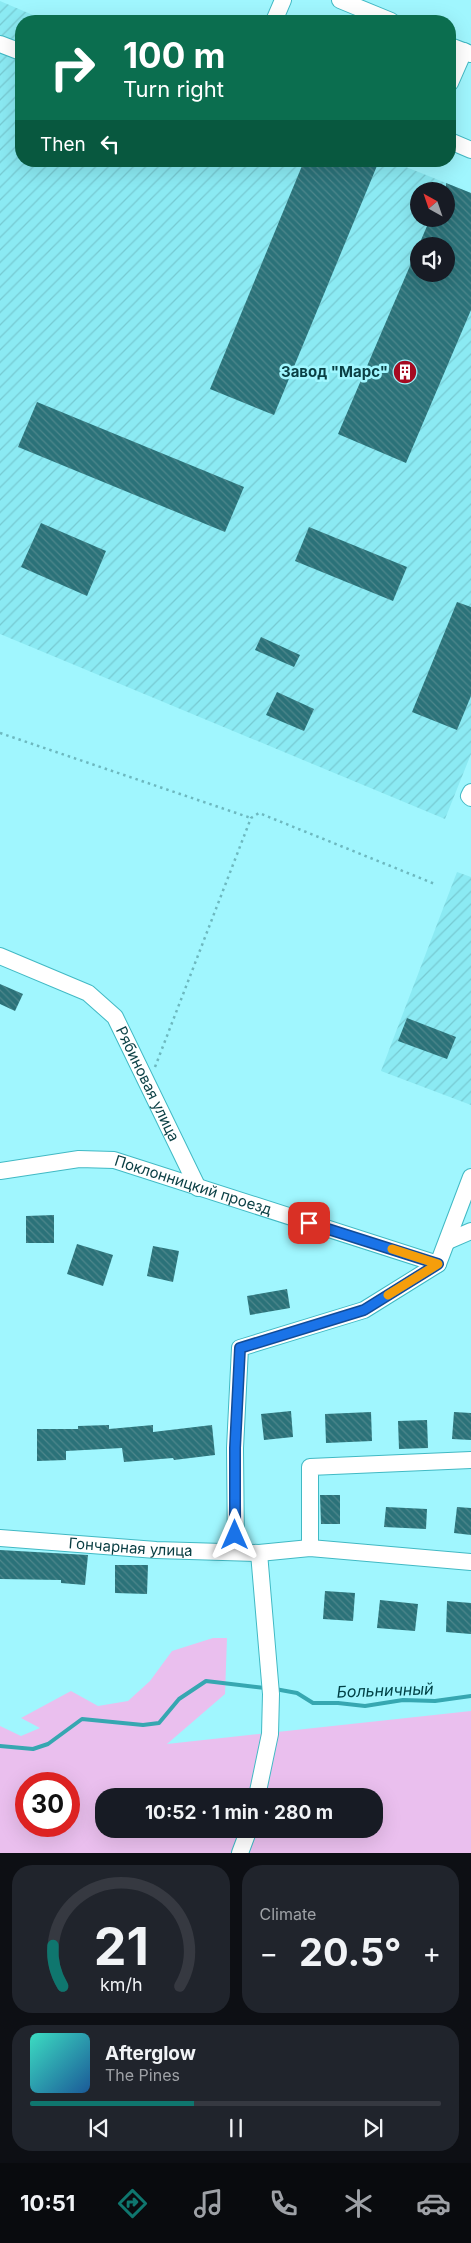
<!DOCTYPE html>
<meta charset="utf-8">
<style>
body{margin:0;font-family:Inter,sans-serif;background:#20242c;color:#f1f3f6;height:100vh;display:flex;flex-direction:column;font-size:19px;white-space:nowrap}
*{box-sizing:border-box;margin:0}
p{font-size:16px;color:#9ea1a6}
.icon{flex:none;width:28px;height:28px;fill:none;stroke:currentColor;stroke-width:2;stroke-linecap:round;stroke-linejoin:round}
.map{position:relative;height:1853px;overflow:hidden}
.sheet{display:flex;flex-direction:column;gap:12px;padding:12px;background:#0d0f14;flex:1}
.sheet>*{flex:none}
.hud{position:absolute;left:15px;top:15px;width:441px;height:152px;border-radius:20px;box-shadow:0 5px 20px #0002;background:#0b6e4f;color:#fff;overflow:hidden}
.needle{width:32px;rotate:320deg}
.fabs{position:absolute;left:410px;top:182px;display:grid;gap:10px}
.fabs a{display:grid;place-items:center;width:45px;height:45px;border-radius:50%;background:#171b24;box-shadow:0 5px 20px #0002;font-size:25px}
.speed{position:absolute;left:15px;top:1772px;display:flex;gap:10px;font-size:25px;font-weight:700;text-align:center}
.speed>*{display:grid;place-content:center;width:65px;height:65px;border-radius:50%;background:#171b24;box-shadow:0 5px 20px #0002;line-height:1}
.speed .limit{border:8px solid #d22;background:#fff;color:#111}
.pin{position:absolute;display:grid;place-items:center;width:42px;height:42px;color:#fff;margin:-21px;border-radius:10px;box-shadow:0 2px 8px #0006}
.me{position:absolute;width:55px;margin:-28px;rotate:0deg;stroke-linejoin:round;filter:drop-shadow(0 0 4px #0008)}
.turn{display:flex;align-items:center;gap:18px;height:105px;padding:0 25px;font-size:22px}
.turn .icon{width:65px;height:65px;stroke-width:2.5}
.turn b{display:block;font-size:35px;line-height:42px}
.then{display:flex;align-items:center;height:48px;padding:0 25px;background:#0003;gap:10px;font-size:19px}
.big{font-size:38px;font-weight:700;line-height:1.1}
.sheet .tile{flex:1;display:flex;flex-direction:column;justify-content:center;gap:8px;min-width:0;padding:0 18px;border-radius:20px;background:#20242c}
.sheet .dial{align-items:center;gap:0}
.dial svg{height:130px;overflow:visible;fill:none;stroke:#363941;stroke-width:7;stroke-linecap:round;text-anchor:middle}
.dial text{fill:#f1f3f6;stroke:none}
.song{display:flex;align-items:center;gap:15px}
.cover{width:60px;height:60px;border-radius:8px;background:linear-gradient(135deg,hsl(170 70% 55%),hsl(210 70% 35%))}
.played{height:5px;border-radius:2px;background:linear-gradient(90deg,#0f766e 40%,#363941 40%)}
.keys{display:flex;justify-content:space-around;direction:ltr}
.heat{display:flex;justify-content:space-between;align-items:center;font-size:28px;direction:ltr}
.sheet .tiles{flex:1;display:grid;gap:12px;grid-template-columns:1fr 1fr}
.tile:last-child{grid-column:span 2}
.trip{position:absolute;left:95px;top:1788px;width:288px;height:50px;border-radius:20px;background:#171b24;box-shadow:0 5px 20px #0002;font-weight:700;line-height:50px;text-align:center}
.tabs{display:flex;height:80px;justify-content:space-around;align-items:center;background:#090b0e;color:#9ea1a6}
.tabs .icon{width:35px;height:35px}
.tabs .selected{color:#0f766e}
.tabs b{font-size:22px;color:#f1f3f6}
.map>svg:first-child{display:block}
</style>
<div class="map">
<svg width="471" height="1853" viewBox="0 0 471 1853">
<defs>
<pattern id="industrial-furrows" width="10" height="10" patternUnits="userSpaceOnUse" patternTransform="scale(1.25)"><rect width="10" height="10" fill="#8beaf3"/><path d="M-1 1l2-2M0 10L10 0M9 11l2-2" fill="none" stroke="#77cad2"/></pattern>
<pattern id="building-back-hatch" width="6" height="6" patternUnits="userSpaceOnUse" patternTransform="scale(1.25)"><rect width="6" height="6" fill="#2b7279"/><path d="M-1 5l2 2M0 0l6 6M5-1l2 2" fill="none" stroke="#4e878c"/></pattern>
</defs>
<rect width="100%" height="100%" fill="#a0f6fe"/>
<!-- industrial -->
<g fill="url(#industrial-furrows)" fill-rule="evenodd">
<path d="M 0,1 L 47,21 L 21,21 L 21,161 L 391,161 L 471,193 L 471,754 L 445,819 L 0,634 ZM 419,191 L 446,191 L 446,219 L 419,219 ZM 419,246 L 446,246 L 446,274 L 419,274 Z"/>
<polygon points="457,872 471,877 471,1105 381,1071"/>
</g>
<!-- grass -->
<path fill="#eabfee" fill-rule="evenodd" d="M 213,1638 L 227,1638 L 225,1694 L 167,1744 L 471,1711 L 471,1853 L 0,1853 L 0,1726 L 21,1736 L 40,1728 L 21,1718 L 71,1691 L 98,1706 L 128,1701 L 150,1681 L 172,1651 ZM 26,1784 L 69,1784 L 69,1826 L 26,1826 ZM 104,1796 L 374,1796 L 374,1829 L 104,1829 Z"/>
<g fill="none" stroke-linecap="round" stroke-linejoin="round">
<!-- stream -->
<g stroke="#36a7b1" stroke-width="4">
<polyline points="275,1689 297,1693 313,1703 338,1703 365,1706 403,1700 435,1701 471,1696"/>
<polyline points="0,1746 33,1749 48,1744 82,1719 143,1725 159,1723 179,1699 206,1681 265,1688"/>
</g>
</g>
<!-- building -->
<g fill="url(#building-back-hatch)" fill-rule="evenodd">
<polygon points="304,161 379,161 274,415 210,389"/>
<path d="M 446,183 L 471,193 L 471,310 L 406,463 L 338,434 L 430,219 L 446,219 ZM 419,246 L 446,246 L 446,274 L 419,274 Z"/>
<polygon points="37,402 244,487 225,532 18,447"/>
<polygon points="41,523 106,551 87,596 21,567"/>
<polygon points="309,527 407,567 393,601 295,561"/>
<polygon points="457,602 471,607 471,696 457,730 412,712"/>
<polygon points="261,637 300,655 294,667 255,650"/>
<polygon points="277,692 314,709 304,731 266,715"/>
<polygon points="0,984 23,994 15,1011 0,1004"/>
<polygon points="407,1018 456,1037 447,1059 398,1041"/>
<polygon points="54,1215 54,1243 26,1243 26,1216"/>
<polygon points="77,1244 113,1255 103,1286 67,1274"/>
<polygon points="153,1246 179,1251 173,1282 147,1276"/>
<polygon points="287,1289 290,1308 250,1315 247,1296"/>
<polygon points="291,1411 293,1437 264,1440 261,1414"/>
<polygon points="371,1412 372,1441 326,1443 325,1414"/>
<polygon points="454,1412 471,1413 471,1440 452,1439"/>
<polygon points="427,1420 428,1448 399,1449 398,1421"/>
<polygon points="109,1425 109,1429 153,1425 153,1432 212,1425 215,1455 174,1460 173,1458 124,1462 122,1448 66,1451 66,1460 37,1461 37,1429 78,1429 78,1426"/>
<polygon points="320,1495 340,1495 340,1524 321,1524"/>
<polygon points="386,1507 427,1509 426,1529 384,1527"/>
<polygon points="457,1507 471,1508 471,1535 454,1533"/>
<polygon points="0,1550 88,1555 85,1585 61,1583 61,1580 0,1579"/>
<polygon points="115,1565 148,1565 147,1594 115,1593"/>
<polygon points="325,1591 355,1593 353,1621 323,1619"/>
<polygon points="380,1600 418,1604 415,1631 377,1628"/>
<polygon points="447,1601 471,1603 471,1634 446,1632"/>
</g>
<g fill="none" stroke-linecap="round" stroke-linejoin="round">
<!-- minor casing -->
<g stroke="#41b9c4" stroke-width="18">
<g id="minor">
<polyline points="340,0 391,21"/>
<polyline points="274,21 283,0"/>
<polyline points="0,44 21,52"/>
<polyline points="450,46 471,54"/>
<polyline points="450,83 464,51"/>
<polyline points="450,141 471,150"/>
<polyline points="471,792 469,796 471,798"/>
<path id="s1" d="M 0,956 L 88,993 L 115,1017 L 198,1188"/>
<path id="s2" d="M 0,1171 L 79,1159 L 114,1160 L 438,1264"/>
<polyline points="448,1241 471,1231"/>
<path id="s3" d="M 0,1538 L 156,1550 L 259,1553 L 310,1548 L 471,1562"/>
<polyline points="310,1548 310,1467 471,1460"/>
<polyline points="236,1552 235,1448 240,1348 364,1310 438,1264 471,1177"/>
<polyline points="257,1796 270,1734 271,1694 259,1553"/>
<polyline points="240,1853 249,1829"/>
</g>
</g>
<!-- path -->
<g stroke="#6db8bf" stroke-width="2.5" stroke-dasharray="2.5 4" stroke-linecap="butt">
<polyline points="0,733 251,818"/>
<polyline points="155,1067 251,818 259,813 435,884"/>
</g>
<!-- minor -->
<use href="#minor" stroke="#fff" stroke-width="16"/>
</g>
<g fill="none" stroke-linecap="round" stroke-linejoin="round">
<!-- route casing -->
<g stroke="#114b97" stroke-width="12">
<polyline id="route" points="235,1535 235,1448 240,1348 364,1310 438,1264 309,1223"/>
</g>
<!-- route -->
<use href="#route" stroke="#1a73e8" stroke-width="9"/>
<!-- slow -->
<polyline stroke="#f59e0b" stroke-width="9" points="388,1295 438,1264 392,1249"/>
</g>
<!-- icons -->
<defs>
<g id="building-disc" transform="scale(1.25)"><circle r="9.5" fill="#a50b21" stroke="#a0f6fe"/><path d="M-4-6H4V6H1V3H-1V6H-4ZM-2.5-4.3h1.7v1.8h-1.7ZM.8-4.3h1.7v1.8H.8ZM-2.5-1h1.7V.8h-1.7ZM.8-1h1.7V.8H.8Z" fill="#fff"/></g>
</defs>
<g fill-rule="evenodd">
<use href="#building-disc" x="405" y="372"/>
</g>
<g text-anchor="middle" stroke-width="5" stroke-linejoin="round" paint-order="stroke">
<!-- poi labels -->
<g font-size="15" font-weight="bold" fill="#093e43" stroke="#a0f6fe" text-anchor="end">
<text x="388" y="377">Завод "Марс"</text>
</g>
<!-- street labels -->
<g font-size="15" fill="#093e43" stroke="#a0f6fe">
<text dy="5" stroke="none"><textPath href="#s1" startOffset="206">Рябиновая улица</textPath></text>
<text dy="5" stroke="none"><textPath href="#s2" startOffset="198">Поклонницкий проезд</textPath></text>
<text dy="5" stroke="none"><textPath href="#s3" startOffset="131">Гончарная улица</textPath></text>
</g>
<!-- water labels -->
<g font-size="16" font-style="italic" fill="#004146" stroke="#a0f6fe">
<text transform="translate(385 1690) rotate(-2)" y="6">Больничный</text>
</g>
</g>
</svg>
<div class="fabs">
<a><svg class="needle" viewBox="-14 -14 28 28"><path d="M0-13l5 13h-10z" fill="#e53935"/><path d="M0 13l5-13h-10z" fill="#9ea1a6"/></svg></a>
<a><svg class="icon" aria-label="sound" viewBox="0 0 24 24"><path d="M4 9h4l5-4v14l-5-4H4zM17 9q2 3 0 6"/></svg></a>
</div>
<div class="speed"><div class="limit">30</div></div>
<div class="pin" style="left:309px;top:1223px;background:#d93025"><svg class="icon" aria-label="arrive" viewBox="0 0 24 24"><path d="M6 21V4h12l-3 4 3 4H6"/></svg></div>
<svg class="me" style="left:235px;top:1535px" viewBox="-20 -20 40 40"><path d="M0-17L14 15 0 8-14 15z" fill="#1a73e8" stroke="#fff" stroke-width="4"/></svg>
<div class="trip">10:52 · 1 min · 280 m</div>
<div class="hud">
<div class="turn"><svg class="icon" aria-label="right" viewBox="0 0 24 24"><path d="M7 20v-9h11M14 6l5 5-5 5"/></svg><div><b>100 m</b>Turn right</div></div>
<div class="then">Then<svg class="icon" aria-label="left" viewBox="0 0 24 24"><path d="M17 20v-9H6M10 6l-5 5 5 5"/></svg></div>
</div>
</div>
<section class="sheet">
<div class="tiles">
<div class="tile dial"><svg viewBox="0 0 100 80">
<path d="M14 69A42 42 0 1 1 86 69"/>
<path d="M14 69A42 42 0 0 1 8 44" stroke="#0f766e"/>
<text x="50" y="56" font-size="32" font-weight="700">21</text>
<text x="50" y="72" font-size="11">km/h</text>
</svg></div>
<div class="tile"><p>Climate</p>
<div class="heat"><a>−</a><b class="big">20.5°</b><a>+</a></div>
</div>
<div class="tile">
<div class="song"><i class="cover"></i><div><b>Afterglow</b><p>The Pines</p></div></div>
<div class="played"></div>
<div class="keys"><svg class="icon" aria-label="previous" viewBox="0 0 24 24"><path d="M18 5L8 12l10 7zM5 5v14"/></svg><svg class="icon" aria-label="pause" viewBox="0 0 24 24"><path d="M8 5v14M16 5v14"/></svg><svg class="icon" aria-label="next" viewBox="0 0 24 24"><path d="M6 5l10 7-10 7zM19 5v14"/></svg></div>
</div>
</div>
</section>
<nav class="tabs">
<b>10:51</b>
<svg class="icon selected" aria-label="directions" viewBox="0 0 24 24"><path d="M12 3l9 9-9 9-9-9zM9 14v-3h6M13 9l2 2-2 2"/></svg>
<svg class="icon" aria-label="music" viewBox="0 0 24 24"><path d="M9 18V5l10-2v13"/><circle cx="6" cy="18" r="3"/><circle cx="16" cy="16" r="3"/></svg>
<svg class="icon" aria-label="phone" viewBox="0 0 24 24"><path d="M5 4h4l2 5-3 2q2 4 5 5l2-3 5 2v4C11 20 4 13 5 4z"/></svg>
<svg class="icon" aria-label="climate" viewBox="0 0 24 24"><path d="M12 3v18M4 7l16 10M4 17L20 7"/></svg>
<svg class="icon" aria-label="car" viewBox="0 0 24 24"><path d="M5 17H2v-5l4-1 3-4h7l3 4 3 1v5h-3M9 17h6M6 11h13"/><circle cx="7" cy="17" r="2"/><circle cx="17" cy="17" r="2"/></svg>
</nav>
